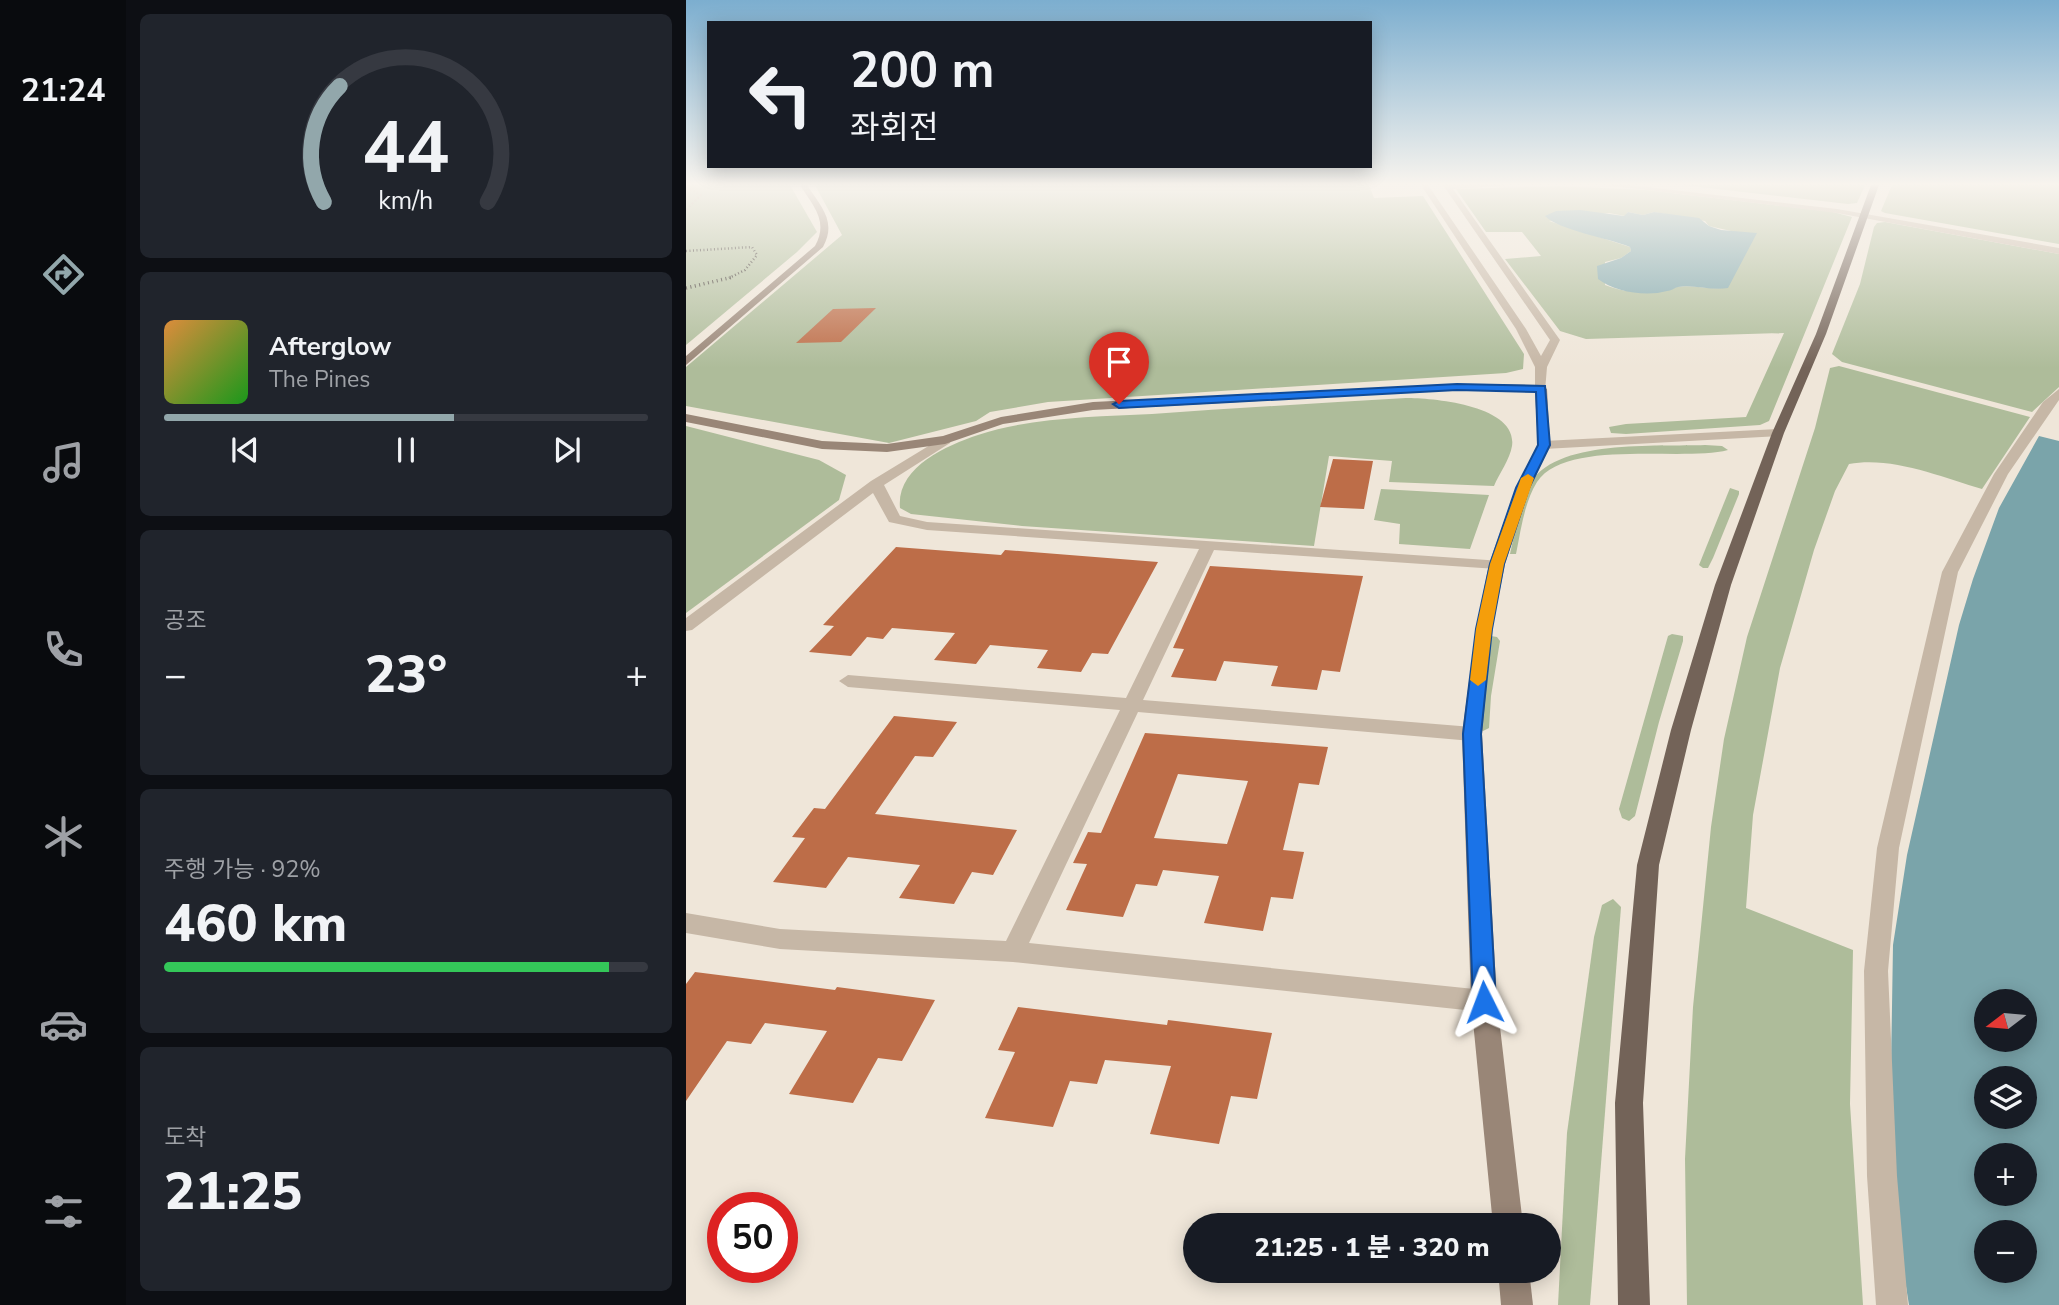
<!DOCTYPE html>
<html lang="ko">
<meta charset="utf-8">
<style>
body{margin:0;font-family:"Nunito Sans","Noto Sans KR",sans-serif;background:#20242c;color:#f1f3f6;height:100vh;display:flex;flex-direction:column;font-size:26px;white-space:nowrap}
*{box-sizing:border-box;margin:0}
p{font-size:23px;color:#9ea1a6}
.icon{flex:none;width:38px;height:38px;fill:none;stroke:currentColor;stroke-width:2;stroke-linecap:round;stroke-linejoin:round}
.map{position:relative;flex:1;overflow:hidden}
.drawer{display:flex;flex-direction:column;gap:14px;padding:14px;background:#0d0f14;width:560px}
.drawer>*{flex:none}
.guide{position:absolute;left:21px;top:21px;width:665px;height:147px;border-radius:0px;box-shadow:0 4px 18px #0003;background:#171b24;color:#f1f3f6;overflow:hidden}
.needle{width:46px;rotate:254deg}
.fabs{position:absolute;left:1288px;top:989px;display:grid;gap:14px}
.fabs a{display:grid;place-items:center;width:63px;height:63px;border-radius:50%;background:#171b24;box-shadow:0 4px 18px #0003;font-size:35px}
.speed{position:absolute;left:21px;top:1192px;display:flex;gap:14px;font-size:35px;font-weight:700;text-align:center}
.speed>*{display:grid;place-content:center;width:91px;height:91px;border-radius:50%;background:#171b24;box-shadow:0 4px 18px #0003;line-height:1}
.speed .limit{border:10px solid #d22;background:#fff;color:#111}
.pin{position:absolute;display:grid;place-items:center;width:60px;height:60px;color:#fff;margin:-72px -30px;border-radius:50% 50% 50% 0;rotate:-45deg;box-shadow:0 0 7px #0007}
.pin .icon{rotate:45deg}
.me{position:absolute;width:77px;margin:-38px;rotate:357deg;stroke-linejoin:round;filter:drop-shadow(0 0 5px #0008)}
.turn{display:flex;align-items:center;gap:24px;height:147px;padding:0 28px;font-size:32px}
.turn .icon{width:91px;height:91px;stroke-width:2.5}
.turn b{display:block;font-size:49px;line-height:60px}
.big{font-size:52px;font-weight:800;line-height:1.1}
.drawer .tile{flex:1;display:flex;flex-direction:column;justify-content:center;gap:10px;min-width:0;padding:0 24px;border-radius:10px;background:#20242c}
.drawer .dial{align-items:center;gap:0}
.dial svg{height:182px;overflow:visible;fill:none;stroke:#363941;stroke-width:7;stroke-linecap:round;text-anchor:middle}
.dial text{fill:#f1f3f6;stroke:none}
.song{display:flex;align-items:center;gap:21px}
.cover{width:84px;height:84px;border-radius:10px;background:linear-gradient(135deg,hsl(30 70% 55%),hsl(120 70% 35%))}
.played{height:7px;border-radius:4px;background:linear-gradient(90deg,#92a7ab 60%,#363941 60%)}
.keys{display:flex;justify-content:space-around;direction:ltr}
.heat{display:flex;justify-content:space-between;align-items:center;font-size:38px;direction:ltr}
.charge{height:10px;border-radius:5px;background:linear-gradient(90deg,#34c759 92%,#363941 0)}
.trip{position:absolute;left:497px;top:1213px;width:378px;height:70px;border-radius:35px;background:#171b24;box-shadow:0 4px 18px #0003;font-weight:800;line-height:70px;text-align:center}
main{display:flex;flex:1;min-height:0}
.menu{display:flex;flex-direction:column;width:126px;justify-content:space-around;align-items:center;background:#090b0e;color:#9ea1a6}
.menu .icon{width:49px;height:49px}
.menu .active{color:#92a7ab}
.menu b{font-size:32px;color:#f1f3f6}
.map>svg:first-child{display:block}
</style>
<main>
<nav class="menu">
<b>21:24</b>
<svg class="icon active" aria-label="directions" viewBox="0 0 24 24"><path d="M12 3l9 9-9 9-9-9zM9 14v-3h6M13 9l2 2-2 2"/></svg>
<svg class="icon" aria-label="music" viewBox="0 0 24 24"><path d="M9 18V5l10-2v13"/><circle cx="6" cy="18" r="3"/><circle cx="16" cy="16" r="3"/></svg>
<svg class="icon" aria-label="phone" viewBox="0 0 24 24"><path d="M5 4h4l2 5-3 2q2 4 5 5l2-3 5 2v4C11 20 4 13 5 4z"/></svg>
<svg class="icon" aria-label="climate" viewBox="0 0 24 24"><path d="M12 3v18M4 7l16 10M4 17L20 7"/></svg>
<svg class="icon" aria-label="car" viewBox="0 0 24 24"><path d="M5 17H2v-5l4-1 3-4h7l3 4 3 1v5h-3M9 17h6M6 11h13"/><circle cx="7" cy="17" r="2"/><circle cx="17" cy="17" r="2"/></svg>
<svg class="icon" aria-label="filters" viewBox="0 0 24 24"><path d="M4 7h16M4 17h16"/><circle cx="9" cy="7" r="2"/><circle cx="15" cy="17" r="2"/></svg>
</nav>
<section class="drawer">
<div class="tile dial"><svg viewBox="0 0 100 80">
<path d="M14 69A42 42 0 1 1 86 69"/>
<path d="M14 69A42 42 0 0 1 21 18" stroke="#92a7ab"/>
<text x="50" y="56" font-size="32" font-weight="700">44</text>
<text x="50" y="72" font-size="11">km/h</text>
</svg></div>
<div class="tile">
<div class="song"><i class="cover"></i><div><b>Afterglow</b><p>The Pines</p></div></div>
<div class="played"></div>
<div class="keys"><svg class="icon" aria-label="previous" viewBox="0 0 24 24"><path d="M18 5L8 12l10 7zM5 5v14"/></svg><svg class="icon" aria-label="pause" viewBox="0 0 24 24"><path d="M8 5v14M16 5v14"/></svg><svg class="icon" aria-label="next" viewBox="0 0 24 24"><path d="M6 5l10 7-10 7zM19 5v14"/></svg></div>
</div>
<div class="tile"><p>공조</p>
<div class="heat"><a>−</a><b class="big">23°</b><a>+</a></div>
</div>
<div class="tile"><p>주행 가능 · 92%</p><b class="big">460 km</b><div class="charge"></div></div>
<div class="tile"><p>도착</p><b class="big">21:25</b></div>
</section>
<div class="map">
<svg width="1373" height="1305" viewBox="0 0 1373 1305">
<rect width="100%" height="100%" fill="#efe6d9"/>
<!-- green -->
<g fill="#aebc9a" fill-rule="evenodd">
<polygon points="0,185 104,185 131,232 111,252 0,345"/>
<polygon points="129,185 683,185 688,198 737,196 838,354 837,369 820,373 362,402 304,412 290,421 203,443 0,406 0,367 156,235"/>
<polygon points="996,185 1179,185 1171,203 1162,204"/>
<polygon points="1206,185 1373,185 1373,244 1199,213 1195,211"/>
<path d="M 872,186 L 960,190 L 1147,212 L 1166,217 L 1083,421 L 1074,425 L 940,434 L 925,433 L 923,427 L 940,424 L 1060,417 L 1098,333 L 900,339 L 874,331 L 819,259 L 855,256 L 836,232 L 800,232 L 770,189 ZM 942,212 L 957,215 L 968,212 L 1019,221 L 1023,226 L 1045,231 L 1042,287 C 1025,291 1007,284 991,287 C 964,293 946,295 919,285 L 919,262 L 935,258 L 945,251 L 944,247 L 863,221 L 923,213 L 939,216 Z"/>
<polygon points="1199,222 1373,254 1373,387 1346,412 1156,362 1146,354 1174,284 1188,227 1191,223"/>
<path d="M 1153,366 L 1344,417 L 1296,489 C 1255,477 1206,456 1163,464 L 1149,491 L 1128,550 L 1094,668 L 1067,815 L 1060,908 L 1167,950 L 1164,1104 L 1177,1305 L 1001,1305 L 999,1159 L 1007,1007 L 1025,827 L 1038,739 L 1061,637 L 1129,428 L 1144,368 Z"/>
<path d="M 720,398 C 746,398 832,405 826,446 C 824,459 813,474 808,486 L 703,482 L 706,461 L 643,456 L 628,546 L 336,526 L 225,514 L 214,508 C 210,468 259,446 292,435 C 347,417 409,417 466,414 C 550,408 635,403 720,398 Z"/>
<polygon points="0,426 133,460 160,475 153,500 0,613"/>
<path d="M 1019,445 L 1036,446 L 1042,450 C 997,462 880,438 851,482 C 838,503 835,530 830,554 L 824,554 C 829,532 833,507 843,486 C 866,438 973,447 1019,445 Z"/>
<polygon points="1044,488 1053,491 1053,494 1027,558 1022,568 1017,568 1013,565"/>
<polygon points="695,489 803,495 784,549 713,544 714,524 688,520"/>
<polygon points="986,634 997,636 997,641 973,722 949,816 943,821 936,818 933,809 982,636"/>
<polygon points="805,636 811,637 814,641 805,696 803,728 797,731 793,729"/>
<polygon points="927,899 935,907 904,1305 872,1305 881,1133 908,937 916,905"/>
</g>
<!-- water -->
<g fill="#7aa4aa" fill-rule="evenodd">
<path d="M 894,210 L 938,216 L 942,212 L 957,215 L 968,212 L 1013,218 L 1023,226 L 1035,230 L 1071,233 L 1042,288 C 1025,291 1007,284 992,287 C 988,288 985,291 981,291 C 960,297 929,292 912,279 L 911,266 L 935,258 L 945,251 L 944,247 C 923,238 872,230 859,216 L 870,211 Z"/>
<path d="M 1353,436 L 1373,441 L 1373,1305 L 1223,1305 L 1210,1224 L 1205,1068 L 1207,945 L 1221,855 L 1273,625 L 1287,579 L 1313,508 ZM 1300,1001 L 1339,1001 L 1339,1040 L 1300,1040 ZM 1300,1078 L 1339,1078 L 1339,1116 L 1300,1116 ZM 1300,1155 L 1339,1155 L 1339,1194 L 1300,1194 ZM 1300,1232 L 1339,1232 L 1339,1270 L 1300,1270 Z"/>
</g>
<!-- building -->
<g fill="#bd6d48" fill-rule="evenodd">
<polygon points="190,308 155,342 110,343 147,309"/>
<polygon points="647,459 687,461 678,509 634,507"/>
<polygon points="210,547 315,555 319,550 472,562 422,654 406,653 395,672 351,668 362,650 304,645 290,664 248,660 269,633 206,628 197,639 181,637 165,656 123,652 148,626 137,625"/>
<polygon points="524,566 677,576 654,672 636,670 631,690 585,686 592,666 538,661 530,681 485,677 498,649 487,648"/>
<polygon points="208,716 271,722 247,757 229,756 189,814 331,830 307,875 286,872 268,904 213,898 234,865 162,857 140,888 87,882 119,838 106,837 128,808 139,809"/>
<path d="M 459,733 L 642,747 L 633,785 L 613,783 L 597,850 L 618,852 L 607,899 L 585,897 L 577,931 L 518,923 L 533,876 L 477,870 L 471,886 L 450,884 L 437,917 L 380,910 L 401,864 L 387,863 L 402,832 L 415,833 ZM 492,774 L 562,781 L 541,844 L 468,838 Z"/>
<polygon points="9,972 149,990 151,987 249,1000 216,1061 192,1058 167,1103 103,1094 141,1031 79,1023 65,1044 41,1041 0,1101 0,984"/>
<polygon points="332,1007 481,1025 482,1020 586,1033 571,1099 545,1096 533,1144 464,1134 485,1066 419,1060 411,1084 384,1081 367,1127 299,1118 329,1052 312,1050"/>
</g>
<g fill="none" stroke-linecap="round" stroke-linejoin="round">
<!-- path -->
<polyline stroke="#b1a190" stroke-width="2" stroke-dasharray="2 2" stroke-linecap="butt" points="0,187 15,195 0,210"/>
<!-- service -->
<g fill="#c6b7a6" fill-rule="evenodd">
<polygon points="735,185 742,185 840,329 855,356 864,340 757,185 827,185 767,189 874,340 861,367 859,391 849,389 849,367 830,329"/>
<polygon points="919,185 944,185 1151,209 1373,248 1373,254 1151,213"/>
<polygon points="1373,389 1373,400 1322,474 1272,572 1213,848 1202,971 1211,1176 1222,1305 1190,1305 1181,1176 1178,971 1191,848 1256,572 1308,474 1357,402"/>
</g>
<!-- minor -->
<polygon fill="#c6b7a6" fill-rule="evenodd" points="259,436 265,440 264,443 198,485 214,516 241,522 816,561 819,564 816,567 811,569 528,550 457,700 786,727 793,729 796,734 793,739 786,741 452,712 343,943 798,990 807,993 811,1001 807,1009 798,1012 327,962 94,949 0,933 0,913 94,929 320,941 434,710 162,687 153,681 162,675 440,698 513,549 241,530 203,522 187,493 6,630 0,631 0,618 185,481"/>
<!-- tertiary -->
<polygon fill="#c6b7a6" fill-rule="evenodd" points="1092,429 1096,430 1096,436 858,449 852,445 858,441"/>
<!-- secondary -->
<g fill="#998677" fill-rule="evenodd">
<path d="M 114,185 L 121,185 C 135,207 151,221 137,247 L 0,365 L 0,356 L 129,246 C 143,221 127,206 114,185 Z"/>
<polygon points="771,384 855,385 861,389 864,445 844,488 819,564 806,629 796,734 811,1001 837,1225 807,1225 785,1001 776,734 790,629 803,564 830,488 852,445 849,392 771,390 407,410 317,424 259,444 201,452 136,449 0,422 0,414 136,441 201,444 257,436 315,417 407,402"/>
<polygon points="812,1270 843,1270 847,1305 815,1305"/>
</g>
<!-- primary -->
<polygon fill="#736358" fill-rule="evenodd" points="1185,185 1193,185 1140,334 1098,433 1045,585 1005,730 973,865 957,1103 964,1305 932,1305 929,1103 951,865 985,730 1029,585 1086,433 1130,334"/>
<!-- rail-far1 -->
<polyline stroke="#322b26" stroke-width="2.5" stroke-dasharray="1 2.5" stroke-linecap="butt" points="0,251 66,247 71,255 59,270 43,278"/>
<!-- rail -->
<polyline stroke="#322b26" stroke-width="3.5" stroke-dasharray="1 3.5" stroke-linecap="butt" points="0,288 47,277"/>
</g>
<!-- sky -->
<linearGradient id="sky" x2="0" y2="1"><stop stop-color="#7caecf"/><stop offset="0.5" stop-color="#f8f4ee"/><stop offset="1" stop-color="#f8f4ee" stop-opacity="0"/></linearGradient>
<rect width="1373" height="368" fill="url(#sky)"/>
<!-- route -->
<polygon fill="#1a73e8" stroke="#114b97" stroke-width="2" points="771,384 859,386 864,445 843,488 818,564 806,629 795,734 810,1002 806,1009 798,1012 790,1009 787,1002 777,734 790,629 804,564 830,488 852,445 850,392 771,390 433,408 427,404 433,401"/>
<!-- slow -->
<polygon fill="#f59e0b" points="842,474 848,478 818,564 806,629 800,680 792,686 784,680 790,629 804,564 835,478"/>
</svg>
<div class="fabs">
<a><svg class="needle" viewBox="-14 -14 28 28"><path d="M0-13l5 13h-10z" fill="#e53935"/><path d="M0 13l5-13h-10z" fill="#9ea1a6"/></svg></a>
<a><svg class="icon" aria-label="layers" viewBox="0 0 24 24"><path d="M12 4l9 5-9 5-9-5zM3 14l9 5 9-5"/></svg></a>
<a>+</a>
<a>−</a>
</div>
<div class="speed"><div class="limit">50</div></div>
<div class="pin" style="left:433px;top:404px;background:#d93025"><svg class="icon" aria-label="arrive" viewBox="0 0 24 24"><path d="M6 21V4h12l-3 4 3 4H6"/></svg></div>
<svg class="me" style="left:798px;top:1002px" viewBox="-20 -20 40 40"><path d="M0-17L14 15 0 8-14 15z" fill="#1a73e8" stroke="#fff" stroke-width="4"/></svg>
<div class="trip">21:25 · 1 분 · 320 m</div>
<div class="guide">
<div class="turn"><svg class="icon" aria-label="left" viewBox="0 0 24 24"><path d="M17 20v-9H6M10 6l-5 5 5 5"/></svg><div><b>200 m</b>좌회전</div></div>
</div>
</div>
</main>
